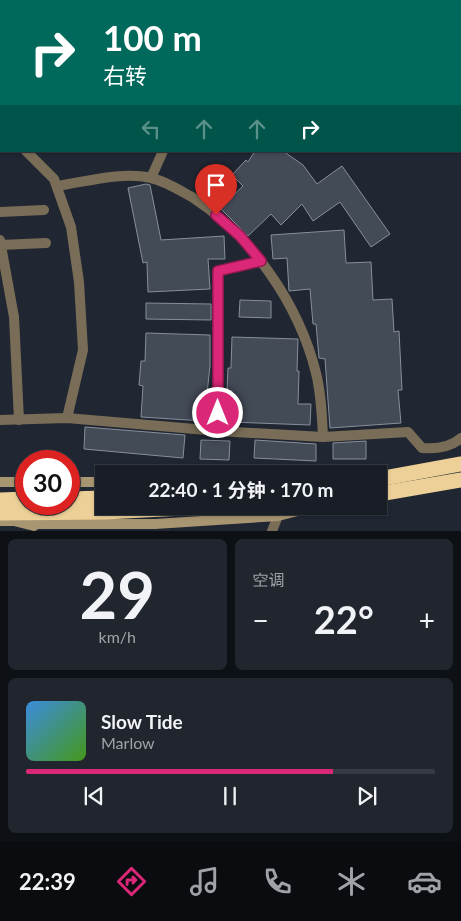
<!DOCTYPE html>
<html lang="zh">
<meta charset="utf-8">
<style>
body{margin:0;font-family:Lato,"Noto Sans SC",sans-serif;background:#21262e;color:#f1f3f6;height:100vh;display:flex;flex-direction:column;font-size:19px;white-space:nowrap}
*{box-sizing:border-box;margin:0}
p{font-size:16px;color:#9fa2a7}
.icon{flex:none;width:28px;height:28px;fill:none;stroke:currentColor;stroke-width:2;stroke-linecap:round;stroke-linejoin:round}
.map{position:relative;height:531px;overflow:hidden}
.drawer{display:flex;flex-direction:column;gap:8px;padding:8px;background:#0d1015;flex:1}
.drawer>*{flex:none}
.guide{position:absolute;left:0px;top:0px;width:461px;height:152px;box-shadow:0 1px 4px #0004,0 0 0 1px #363b43;background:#00695c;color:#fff;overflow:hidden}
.speed{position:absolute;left:15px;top:450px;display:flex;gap:10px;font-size:25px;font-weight:700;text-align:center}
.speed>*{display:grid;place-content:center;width:65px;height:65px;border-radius:50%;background:#181d26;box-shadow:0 1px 4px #0004,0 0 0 1px #363b43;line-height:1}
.speed .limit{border:8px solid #d22;background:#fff;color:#111}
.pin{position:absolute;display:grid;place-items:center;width:42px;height:42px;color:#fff;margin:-51px -21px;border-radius:50% 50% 50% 0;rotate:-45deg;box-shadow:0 0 5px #0007}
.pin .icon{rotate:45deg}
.me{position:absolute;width:55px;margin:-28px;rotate:0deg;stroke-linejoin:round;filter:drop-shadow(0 0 4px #0008)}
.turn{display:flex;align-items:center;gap:18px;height:105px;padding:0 20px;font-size:22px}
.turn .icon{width:65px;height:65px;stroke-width:2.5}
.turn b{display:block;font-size:35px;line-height:42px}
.lanes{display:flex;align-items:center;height:48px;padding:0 20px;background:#0003;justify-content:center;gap:25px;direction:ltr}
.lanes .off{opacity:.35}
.big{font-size:38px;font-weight:700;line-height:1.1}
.drawer .widget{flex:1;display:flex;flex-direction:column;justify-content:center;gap:8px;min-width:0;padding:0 18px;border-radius:8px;background:#21262e}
.drawer .dial{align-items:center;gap:0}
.dial b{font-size:65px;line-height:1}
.song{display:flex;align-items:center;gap:15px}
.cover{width:60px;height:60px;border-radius:8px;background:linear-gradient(135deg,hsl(210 70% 55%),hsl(100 70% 35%))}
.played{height:5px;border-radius:2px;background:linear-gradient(90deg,#db2777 75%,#363b43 75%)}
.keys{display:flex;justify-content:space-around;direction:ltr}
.heat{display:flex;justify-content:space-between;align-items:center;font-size:28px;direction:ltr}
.drawer .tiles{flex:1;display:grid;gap:8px;grid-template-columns:1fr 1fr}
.widget:last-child{grid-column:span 2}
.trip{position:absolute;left:95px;top:465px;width:292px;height:50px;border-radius:0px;background:#181d26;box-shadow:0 1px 4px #0004,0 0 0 1px #363b43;font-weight:700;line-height:50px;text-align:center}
.dock{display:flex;height:80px;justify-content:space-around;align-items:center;background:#0a0c0f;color:#9fa2a7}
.dock .icon{width:35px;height:35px}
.dock .selected{color:#db2777}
.dock b{font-size:22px;color:#f1f3f6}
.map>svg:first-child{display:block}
</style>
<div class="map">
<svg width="461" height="531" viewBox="0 0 461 531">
<rect width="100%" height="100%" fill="#202732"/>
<!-- building -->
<g fill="#434b57" stroke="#878f9d">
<polygon points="255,151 283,151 303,165 317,184 342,166 390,234 371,247 340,202 313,221 302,204 281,225 271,214 248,236 220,208 243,186 232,175 246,160 248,162"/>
<polygon points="146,184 150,185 161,240 224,236 225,259 208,259 210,289 148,292 147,262 143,263 128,188"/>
<polygon points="344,230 346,263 371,262 373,300 392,299 394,332 399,331 402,390 398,390 401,423 330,428 325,359 319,358 316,324 313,324 310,289 289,291 287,258 273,259 271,235"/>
<polygon points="240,300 271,301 271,318 239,317"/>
<polygon points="146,303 211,304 211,320 146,319"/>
<polygon points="146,333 210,335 210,366 204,421 141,417 143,386 139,385 141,361 145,361"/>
<polygon points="232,337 298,339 297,371 299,371 298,404 311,404 310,425 230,422 232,391 227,390 228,368 231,368"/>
<polygon points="85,427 185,435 183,458 84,449"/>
<polygon points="201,440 230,441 229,460 200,459"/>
<polygon points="255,440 316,444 316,461 254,458"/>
<polygon points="366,441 366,459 333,459 333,443"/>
</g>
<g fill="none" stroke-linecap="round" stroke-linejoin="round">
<!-- street -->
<g stroke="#796d57" stroke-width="10">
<polyline points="130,1 131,0"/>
<polyline points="0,68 1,69"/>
<polyline points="0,130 1,131"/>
<polyline points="26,151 54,179 71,227 79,282 83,350 67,418"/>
<polyline points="151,178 163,151"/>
<path d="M 57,186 C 85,182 122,171 151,178 C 165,181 179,190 192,197 C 251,235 299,304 316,373 C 321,393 322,415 323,437"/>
<polyline points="0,212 44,210"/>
<polyline points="0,240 14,317 19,420"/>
<polyline points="0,245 46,243"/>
<path d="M 0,420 L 67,418 L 218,431 L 323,437 L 408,432 L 422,448 C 435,449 450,448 461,438"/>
<polyline points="218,431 218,271 261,261"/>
<polyline points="272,531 278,516"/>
</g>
<!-- secondary -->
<g stroke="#a89571" stroke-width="10">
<polyline points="386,0 387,1"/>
<polyline points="460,53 461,53"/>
<polyline points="0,482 26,482"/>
<polyline points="69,482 104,482"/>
<polyline points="0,521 14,521 34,526"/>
<polyline points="29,524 155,524 278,516 318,506"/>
</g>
<!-- highway -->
<g stroke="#edd097" stroke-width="15">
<polyline points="379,479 461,464"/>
<polyline points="379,494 461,480"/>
<polyline points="69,499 104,498"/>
<polyline points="0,500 26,499"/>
<polyline points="0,513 105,512 223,506"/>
</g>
</g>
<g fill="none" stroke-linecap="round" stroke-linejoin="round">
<!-- route casing -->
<g stroke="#8e194d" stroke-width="12">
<polyline id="route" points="216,215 240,236 261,261 218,271 218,413"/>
</g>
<!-- route -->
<use href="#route" stroke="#db2777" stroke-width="9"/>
</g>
</svg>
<div class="speed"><div class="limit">30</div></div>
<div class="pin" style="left:216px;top:215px;background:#d93025"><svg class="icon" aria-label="arrive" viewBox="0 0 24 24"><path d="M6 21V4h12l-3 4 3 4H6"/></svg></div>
<svg class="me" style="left:218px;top:413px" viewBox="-20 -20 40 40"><circle r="17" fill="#db2777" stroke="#fff" stroke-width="3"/><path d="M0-11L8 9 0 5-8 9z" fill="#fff"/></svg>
<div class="trip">22:40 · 1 分钟 · 170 m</div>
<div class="guide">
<div class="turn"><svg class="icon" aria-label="right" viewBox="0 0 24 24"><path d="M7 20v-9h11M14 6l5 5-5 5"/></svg><div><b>100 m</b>右转</div></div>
<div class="lanes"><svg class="icon off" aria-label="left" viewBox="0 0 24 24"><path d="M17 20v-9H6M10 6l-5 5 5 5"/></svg><svg class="icon off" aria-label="ahead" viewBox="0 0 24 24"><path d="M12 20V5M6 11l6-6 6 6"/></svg><svg class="icon off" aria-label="ahead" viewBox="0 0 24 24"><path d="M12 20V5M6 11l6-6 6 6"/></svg><svg class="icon" aria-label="right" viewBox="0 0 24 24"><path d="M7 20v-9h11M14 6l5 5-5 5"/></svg></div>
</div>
</div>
<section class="drawer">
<div class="tiles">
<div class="widget dial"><b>29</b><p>km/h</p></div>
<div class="widget"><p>空调</p>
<div class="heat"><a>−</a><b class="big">22°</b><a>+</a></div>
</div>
<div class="widget">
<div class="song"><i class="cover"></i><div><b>Slow Tide</b><p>Marlow</p></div></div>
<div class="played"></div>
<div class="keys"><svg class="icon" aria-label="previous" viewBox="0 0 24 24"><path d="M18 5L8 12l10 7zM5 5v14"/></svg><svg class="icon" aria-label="pause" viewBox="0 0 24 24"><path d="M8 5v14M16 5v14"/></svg><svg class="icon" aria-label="next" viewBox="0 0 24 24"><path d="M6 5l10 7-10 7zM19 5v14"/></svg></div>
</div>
</div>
</section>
<nav class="dock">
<b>22:39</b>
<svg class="icon selected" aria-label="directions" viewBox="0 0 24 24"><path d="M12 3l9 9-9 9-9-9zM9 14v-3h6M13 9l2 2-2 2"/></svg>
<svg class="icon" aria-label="music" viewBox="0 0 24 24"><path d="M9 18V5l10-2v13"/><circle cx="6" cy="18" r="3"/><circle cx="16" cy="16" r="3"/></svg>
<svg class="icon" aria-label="phone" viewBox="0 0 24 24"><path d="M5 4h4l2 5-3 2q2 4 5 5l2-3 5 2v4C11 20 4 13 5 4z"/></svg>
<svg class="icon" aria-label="climate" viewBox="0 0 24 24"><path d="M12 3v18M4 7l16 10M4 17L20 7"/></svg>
<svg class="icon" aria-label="car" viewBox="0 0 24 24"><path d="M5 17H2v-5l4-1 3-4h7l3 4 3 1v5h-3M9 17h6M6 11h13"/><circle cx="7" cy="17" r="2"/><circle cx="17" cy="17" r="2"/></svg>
</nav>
